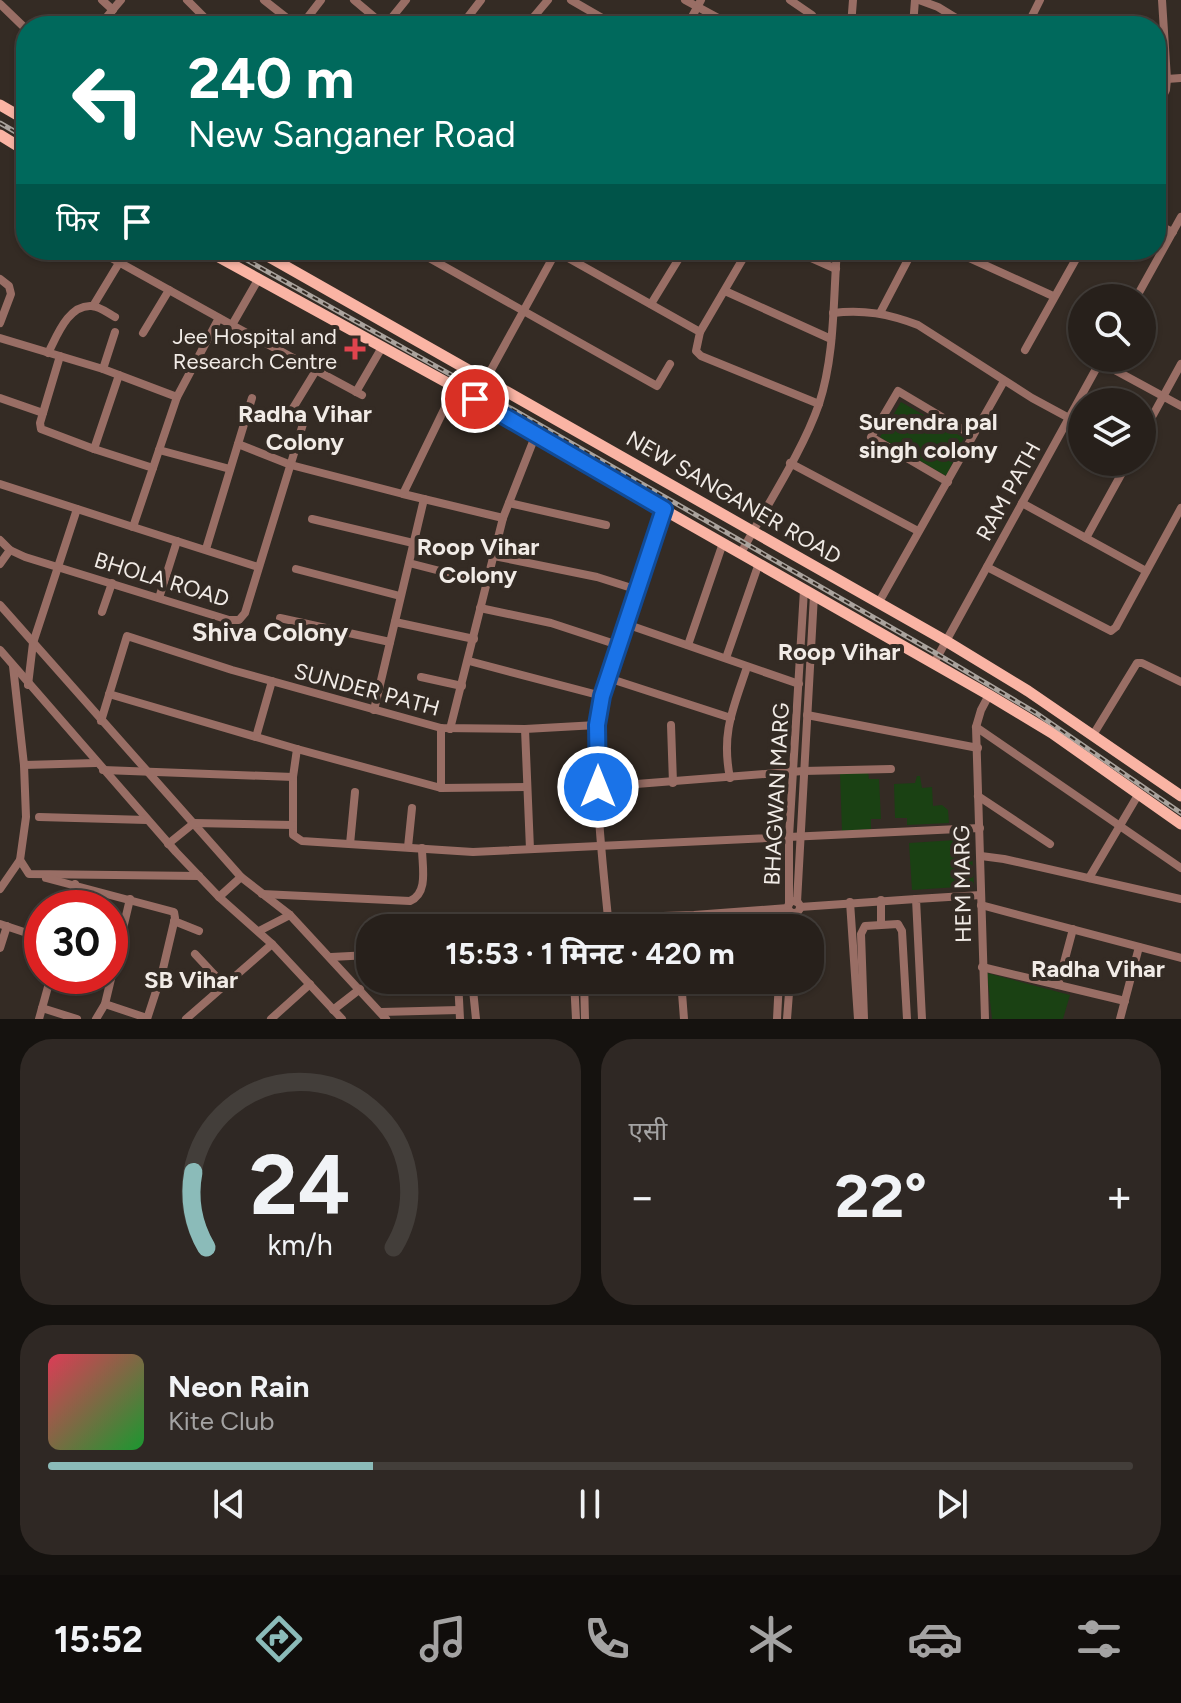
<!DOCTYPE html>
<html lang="hi">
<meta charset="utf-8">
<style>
body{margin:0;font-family:Figtree,"Noto Sans Devanagari",sans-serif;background:#2f2824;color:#f1f3f6;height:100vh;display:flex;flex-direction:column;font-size:30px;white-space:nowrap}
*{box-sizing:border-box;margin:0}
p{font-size:26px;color:#a4a3a3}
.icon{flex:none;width:44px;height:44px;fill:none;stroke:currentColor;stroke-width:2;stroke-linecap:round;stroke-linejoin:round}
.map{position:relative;height:1019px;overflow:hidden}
.panel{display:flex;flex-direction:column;gap:20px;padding:20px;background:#15120f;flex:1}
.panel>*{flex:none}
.guide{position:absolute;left:16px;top:16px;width:1150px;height:244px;border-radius:32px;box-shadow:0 2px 6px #0004,0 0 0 2px #433e3a;background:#00695c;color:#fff;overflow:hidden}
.fabs{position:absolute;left:1068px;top:284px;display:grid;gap:16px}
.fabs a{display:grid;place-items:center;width:88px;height:88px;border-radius:50%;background:#27201b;box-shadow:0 2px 6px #0004,0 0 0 2px #433e3a;font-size:40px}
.speed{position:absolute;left:24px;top:890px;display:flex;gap:16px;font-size:40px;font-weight:700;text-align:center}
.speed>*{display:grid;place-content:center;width:104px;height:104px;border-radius:50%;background:#27201b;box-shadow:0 2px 6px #0004,0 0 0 2px #433e3a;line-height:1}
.speed .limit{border:12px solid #d22;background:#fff;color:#111}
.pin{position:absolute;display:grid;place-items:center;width:68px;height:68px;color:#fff;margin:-34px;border:4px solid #fff;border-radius:50%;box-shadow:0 2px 8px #0007}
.me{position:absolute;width:88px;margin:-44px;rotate:0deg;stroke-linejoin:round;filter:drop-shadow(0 0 6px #0008)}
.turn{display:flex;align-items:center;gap:28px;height:168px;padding:0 40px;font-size:36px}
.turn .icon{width:104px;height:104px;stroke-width:2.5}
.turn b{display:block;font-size:56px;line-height:68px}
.then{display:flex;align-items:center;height:76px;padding:0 40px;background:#0003;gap:16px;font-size:30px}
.big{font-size:60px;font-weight:700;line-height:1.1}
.panel .card{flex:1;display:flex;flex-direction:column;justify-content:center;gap:12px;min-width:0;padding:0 28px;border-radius:32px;background:#2f2824}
.panel .dial{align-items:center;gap:0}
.dial svg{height:208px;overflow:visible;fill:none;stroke:#433e3a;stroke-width:7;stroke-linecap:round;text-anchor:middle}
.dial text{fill:#f1f3f6;stroke:none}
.song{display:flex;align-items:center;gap:24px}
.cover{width:96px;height:96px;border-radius:12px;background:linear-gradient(135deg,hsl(350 70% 55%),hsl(130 70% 35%))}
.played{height:8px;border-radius:4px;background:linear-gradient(90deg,#8bbbb9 30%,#433e3a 30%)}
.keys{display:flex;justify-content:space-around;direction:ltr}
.heat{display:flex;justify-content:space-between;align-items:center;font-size:44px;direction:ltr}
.panel .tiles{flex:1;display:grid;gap:20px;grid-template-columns:1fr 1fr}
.card:last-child{grid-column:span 2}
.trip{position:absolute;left:356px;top:914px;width:468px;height:80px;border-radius:32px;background:#27201b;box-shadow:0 2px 6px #0004,0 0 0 2px #433e3a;font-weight:700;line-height:80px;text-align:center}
.dock{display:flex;height:128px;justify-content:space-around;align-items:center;background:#100d0b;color:#a4a3a3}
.dock .icon{width:56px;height:56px}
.dock .active{color:#8bbbb9}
.dock b{font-size:36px;color:#f1f3f6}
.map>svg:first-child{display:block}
</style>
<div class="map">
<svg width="1181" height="1019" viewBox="0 0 1181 1019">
<rect width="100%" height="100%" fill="#342b24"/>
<!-- green -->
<g fill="#1a4113">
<polygon points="901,402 964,438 946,476 880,437"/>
<polygon points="868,772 869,779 879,779 881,819 871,819 871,829 842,831 840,773"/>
<polygon points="917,776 920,776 922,788 932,787 933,806 942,805 948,810 949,823 907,825 907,818 895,818 894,784 915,783"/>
<polygon points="971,839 974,886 912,890 909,843"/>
<polygon points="987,973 1070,995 1063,1019 992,1019"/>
</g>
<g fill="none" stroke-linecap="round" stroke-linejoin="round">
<!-- minor -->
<g stroke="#996e65" stroke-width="8">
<polyline points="102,0 113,10"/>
<polyline points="187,0 213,26"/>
<polyline points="264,0 297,26"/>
<polyline points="354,0 385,26 406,0"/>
<polyline points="571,0 616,26"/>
<polyline points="685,0 733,26"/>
<polyline points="790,0 812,15"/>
<polyline points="919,0 938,7 969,26"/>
<polyline points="1162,0 1167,79 1181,78"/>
<polyline points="0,4 26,29"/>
<polyline points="99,26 121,0"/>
<polyline points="301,26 321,0"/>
<polyline points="461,26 481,0"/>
<polyline points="526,26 548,0"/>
<polyline points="687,26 701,0"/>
<polyline points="851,26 853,0"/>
<polyline points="913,26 915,0"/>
<polyline points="1027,26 1040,0"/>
<polyline points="1156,110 1166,90 1167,79"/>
<polyline points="1156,224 1173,232"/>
<polyline points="97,250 232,325"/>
<polyline points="415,250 657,386 670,364"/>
<polyline points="554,250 700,332 696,351 701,356 819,404"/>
<polyline points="793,250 836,269"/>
<polyline points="965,256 1053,296"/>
<polyline points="259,278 232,325 362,395"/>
<polyline points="0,279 9,286 11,294 0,323"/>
<polyline points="725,291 831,339"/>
<polyline points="1136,298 1181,217"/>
<polyline points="651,304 678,260 662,250"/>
<polyline points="93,306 119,263"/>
<path d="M 833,313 C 863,309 889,314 918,325 L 1032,398 L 1069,418"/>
<polyline points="880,313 913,250"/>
<polyline points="219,318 177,397 133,527 258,567"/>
<polyline points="700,332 748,250"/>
<polyline points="143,333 169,290"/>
<polyline points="0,338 103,369 177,397"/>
<polyline points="1025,350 1081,250"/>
<path d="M 48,353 C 57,336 68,305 91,306 C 99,306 108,313 115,317"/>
<polyline points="60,356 40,423 41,429 94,449"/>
<polyline points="1100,362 1181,406"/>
<polyline points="103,369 115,332"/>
<polyline points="119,375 94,449 153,468"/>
<polyline points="455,387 403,494 503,518"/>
<polyline points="356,392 381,349"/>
<polyline points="0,398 43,413"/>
<polyline points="475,399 557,250"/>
<polyline points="293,408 315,372"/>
<polyline points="1142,435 1181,364"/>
<polyline points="238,444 291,465 403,494"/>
<polyline points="159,450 230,469"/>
<polyline points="790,463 918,531"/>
<polyline points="948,482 871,437 898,391 972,435"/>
<polyline points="0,484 133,527"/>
<polyline points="509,503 606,525"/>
<polyline points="1022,503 1146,571"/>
<polyline points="312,519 413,543"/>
<polyline points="1086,538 1128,462"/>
<polyline points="0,540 10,550 25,557 229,620 239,620 245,613 303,424"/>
<polyline points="206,549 252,398"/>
<path d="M 741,553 C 766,506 802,453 819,404 C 835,355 833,301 837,250"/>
<polyline points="494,556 597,577 638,590"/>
<polyline points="409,563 487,583"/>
<polyline points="0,564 10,550"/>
<polyline points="987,567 1111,631 1116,627 1181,508"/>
<polyline points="296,569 400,596"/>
<polyline points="159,598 177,541"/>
<polyline points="879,602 1004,381"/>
<polyline points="0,605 241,877 290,915 386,1019"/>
<polyline points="480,608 551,623 618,645"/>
<polyline points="102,612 112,583"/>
<polyline points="280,618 390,642"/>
<polyline points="395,622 474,639"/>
<polyline points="626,624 799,684"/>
<polyline points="688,645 723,543"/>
<polyline points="0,650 176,852 219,897 272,944 342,1019"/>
<polyline points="726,658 759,563"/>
<polyline points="469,661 602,696"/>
<polyline points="934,663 1102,358"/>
<polyline points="13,666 24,765 96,763"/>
<polyline points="421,677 462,686"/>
<polyline points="608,678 731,718"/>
<polyline points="28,685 33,643 77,509"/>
<polyline points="109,694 297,749 441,788"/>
<polyline points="374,710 424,499"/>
<polyline points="807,715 978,748"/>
<polyline points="101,721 127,636 232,670 441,728 525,729 597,725"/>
<polyline points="671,725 673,783"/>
<polyline points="976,727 1181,868"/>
<polyline points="441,728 441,788 526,787"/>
<polyline points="450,729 503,518 536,434"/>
<polyline points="525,729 530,849"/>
<polyline points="1093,735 1137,663 1142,663 1181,682"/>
<polyline points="256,737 272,681"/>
<polyline points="297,749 293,777 293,835 302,841 473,852 980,828"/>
<polyline points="24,765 26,817 20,860 29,874 199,876"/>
<polyline points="103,770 293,777"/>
<path d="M 730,778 C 721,733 733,709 747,667"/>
<polyline points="598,787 803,771 891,769"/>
<polyline points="978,796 1050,844"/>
<polyline points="39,817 147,820"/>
<polyline points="168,844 194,823 293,825"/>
<polyline points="350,844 355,792"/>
<polyline points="408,847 412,808"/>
<polyline points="981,856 1004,859 1181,899"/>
<polyline points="46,878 174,912 175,918 162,973 147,1019"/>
<polyline points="1089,878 1138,795"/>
<polyline points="0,889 20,860"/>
<path d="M 262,894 L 410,901 C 429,893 422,866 422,848"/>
<polyline points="219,897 241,877"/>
<circle cx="794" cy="907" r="6"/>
<polyline points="797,902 814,595"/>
<polyline points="850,902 858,1019"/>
<polyline points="789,904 789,837 804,590"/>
<polyline points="981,905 1181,958"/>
<polyline points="800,907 916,899"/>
<polyline points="69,908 75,884"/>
<path d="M 608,918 C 601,845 591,769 602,696 L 664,509"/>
<polyline points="174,921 199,931"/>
<polyline points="881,923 881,900"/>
<polyline points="0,924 42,938"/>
<polyline points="466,928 476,922 694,915 788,908"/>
<polyline points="786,928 789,911"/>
<polyline points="795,928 797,913"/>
<polyline points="1073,929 1058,985 1125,1001"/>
<polyline points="259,931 290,915"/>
<polyline points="0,948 7,926"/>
<polyline points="195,954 223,984"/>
<polyline points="331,957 370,955"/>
<polyline points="982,967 1058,985"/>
<polyline points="458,980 460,1019"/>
<polyline points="472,980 476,1019"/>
<polyline points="574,980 576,1019"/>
<polyline points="584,980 585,1019"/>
<polyline points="681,980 684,1019"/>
<polyline points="105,1004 147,1018"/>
<polyline points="42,1008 77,1019"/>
<polyline points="333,1010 360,989"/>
<polyline points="381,1012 459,1010"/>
<polyline points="39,1019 51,976"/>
<polyline points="96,1019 105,1004 130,899"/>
<polyline points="186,1019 272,944"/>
<polyline points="271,1019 310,984"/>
<polyline points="777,1019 779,980"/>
<polyline points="787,1019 790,980"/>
<polyline points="864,1019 861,934 865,926 898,924 902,931 907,1019"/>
<polyline points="922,1019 916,899 981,895"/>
<polyline points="985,1019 976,727 981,710 989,695"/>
<polyline points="1120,1019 1139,947"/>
</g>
<!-- major -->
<g stroke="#fab4a4" stroke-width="11">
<polyline points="0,105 26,120"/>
<polyline points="0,135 26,151"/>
<polyline points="206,250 455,387 638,495 989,695 1052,733 1181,824"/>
<polyline points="257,250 946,641 1028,691 1181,796"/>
</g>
<!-- rail casing -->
<g stroke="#aaa39d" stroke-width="5">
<g id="rail">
<polyline points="0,123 26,138"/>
<polyline points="229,250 512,409 932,651 1036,713 1181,813"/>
</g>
</g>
<!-- rail -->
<use href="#rail" stroke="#342b24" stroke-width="2" stroke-dasharray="6" stroke-linecap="butt"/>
</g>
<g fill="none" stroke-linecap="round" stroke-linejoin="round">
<!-- route casing -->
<g stroke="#114b97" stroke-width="20">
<polyline id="route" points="475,399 664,509 602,696 597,725 598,787"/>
</g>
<!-- route -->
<use href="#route" stroke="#1a73e8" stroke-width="14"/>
</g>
<!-- markers -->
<path fill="#e0444e" stroke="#342b24" stroke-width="3" d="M351 337h8v8h8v8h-8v8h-8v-8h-8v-8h8z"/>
<g text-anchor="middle" stroke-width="8" stroke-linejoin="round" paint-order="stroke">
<!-- poi labels -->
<g font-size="22" fill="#f1ebe6" stroke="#342b24" text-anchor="end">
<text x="337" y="344">Jee Hospital and<tspan x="337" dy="25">Research Centre</tspan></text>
</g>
<!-- street labels -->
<g font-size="22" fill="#f1ebe6" stroke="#342b24">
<text transform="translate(1008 491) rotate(-61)" y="8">RAM PATH</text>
<text transform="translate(734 497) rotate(30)" y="8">NEW SANGANER ROAD</text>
<text transform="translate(162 579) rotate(17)" y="8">BHOLA ROAD</text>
<text transform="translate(367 689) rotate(15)" y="8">SUNDER PATH</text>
<text transform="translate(776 794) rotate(-87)" y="8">BHAGWAN MARG</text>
<text transform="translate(962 884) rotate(-91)" y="8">HEM MARG</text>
</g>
<!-- neighbourhood labels -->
<g font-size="24" font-weight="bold" fill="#f1ebe6" stroke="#342b24">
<text x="305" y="422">Radha Vihar<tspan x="305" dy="28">Colony</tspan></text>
<text x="928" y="430">Surendra pal<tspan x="928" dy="28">singh colony</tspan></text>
<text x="478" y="555">Roop Vihar<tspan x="478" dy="28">Colony</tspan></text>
<text x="839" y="660">Roop Vihar</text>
<text x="1098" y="977">Radha Vihar</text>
<text x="191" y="988">SB Vihar</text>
</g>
<!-- quarter labels -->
<g font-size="26" font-weight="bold" fill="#f1ebe6" stroke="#342b24">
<text x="270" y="641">Shiva Colony</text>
</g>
</g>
</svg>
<div class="fabs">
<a><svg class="icon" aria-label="search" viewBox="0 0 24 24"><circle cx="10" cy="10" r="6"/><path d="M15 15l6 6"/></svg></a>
<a><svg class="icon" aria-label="layers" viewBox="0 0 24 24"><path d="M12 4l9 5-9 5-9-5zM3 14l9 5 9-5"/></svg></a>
</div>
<div class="speed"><div class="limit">30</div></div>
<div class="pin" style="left:475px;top:399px;background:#d93025"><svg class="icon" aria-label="arrive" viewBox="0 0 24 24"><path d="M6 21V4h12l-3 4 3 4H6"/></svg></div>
<svg class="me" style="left:598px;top:787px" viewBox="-20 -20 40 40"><circle r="17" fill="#1a73e8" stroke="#fff" stroke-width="3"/><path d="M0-11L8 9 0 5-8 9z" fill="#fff"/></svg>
<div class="trip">15:53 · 1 मिनट · 420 m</div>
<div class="guide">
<div class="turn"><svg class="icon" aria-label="left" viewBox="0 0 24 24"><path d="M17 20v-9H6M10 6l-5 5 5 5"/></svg><div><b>240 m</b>New Sanganer Road</div></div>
<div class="then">फिर<svg class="icon" aria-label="arrive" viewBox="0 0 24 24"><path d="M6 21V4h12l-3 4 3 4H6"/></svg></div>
</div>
</div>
<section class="panel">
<div class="tiles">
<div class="card dial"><svg viewBox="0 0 100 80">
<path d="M14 69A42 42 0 1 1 86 69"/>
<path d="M14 69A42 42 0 0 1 9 40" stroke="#8bbbb9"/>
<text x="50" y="56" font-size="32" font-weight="700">24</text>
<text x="50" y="72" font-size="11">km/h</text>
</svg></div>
<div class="card"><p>एसी</p>
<div class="heat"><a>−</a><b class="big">22°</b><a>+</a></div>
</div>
<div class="card">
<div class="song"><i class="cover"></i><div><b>Neon Rain</b><p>Kite Club</p></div></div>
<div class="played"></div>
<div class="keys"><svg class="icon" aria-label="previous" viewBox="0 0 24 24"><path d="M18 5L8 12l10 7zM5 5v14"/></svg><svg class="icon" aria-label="pause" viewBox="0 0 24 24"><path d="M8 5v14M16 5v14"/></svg><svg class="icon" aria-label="next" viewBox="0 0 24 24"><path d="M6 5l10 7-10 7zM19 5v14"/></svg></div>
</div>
</div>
</section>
<nav class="dock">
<b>15:52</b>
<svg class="icon active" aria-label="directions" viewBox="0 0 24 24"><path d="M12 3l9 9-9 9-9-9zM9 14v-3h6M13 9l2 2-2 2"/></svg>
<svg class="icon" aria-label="music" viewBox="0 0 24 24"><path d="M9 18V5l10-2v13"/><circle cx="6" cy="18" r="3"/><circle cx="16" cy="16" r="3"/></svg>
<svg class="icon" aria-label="phone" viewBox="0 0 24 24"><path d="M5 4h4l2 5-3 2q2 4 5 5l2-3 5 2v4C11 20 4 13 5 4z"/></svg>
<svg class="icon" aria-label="climate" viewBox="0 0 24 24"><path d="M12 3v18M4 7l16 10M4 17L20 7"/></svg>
<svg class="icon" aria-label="car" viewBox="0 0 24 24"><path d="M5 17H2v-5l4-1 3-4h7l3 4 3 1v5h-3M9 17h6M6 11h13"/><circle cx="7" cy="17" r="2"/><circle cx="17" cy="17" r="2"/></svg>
<svg class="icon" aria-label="filters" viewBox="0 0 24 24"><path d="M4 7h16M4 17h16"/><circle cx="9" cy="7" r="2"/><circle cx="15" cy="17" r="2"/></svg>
</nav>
